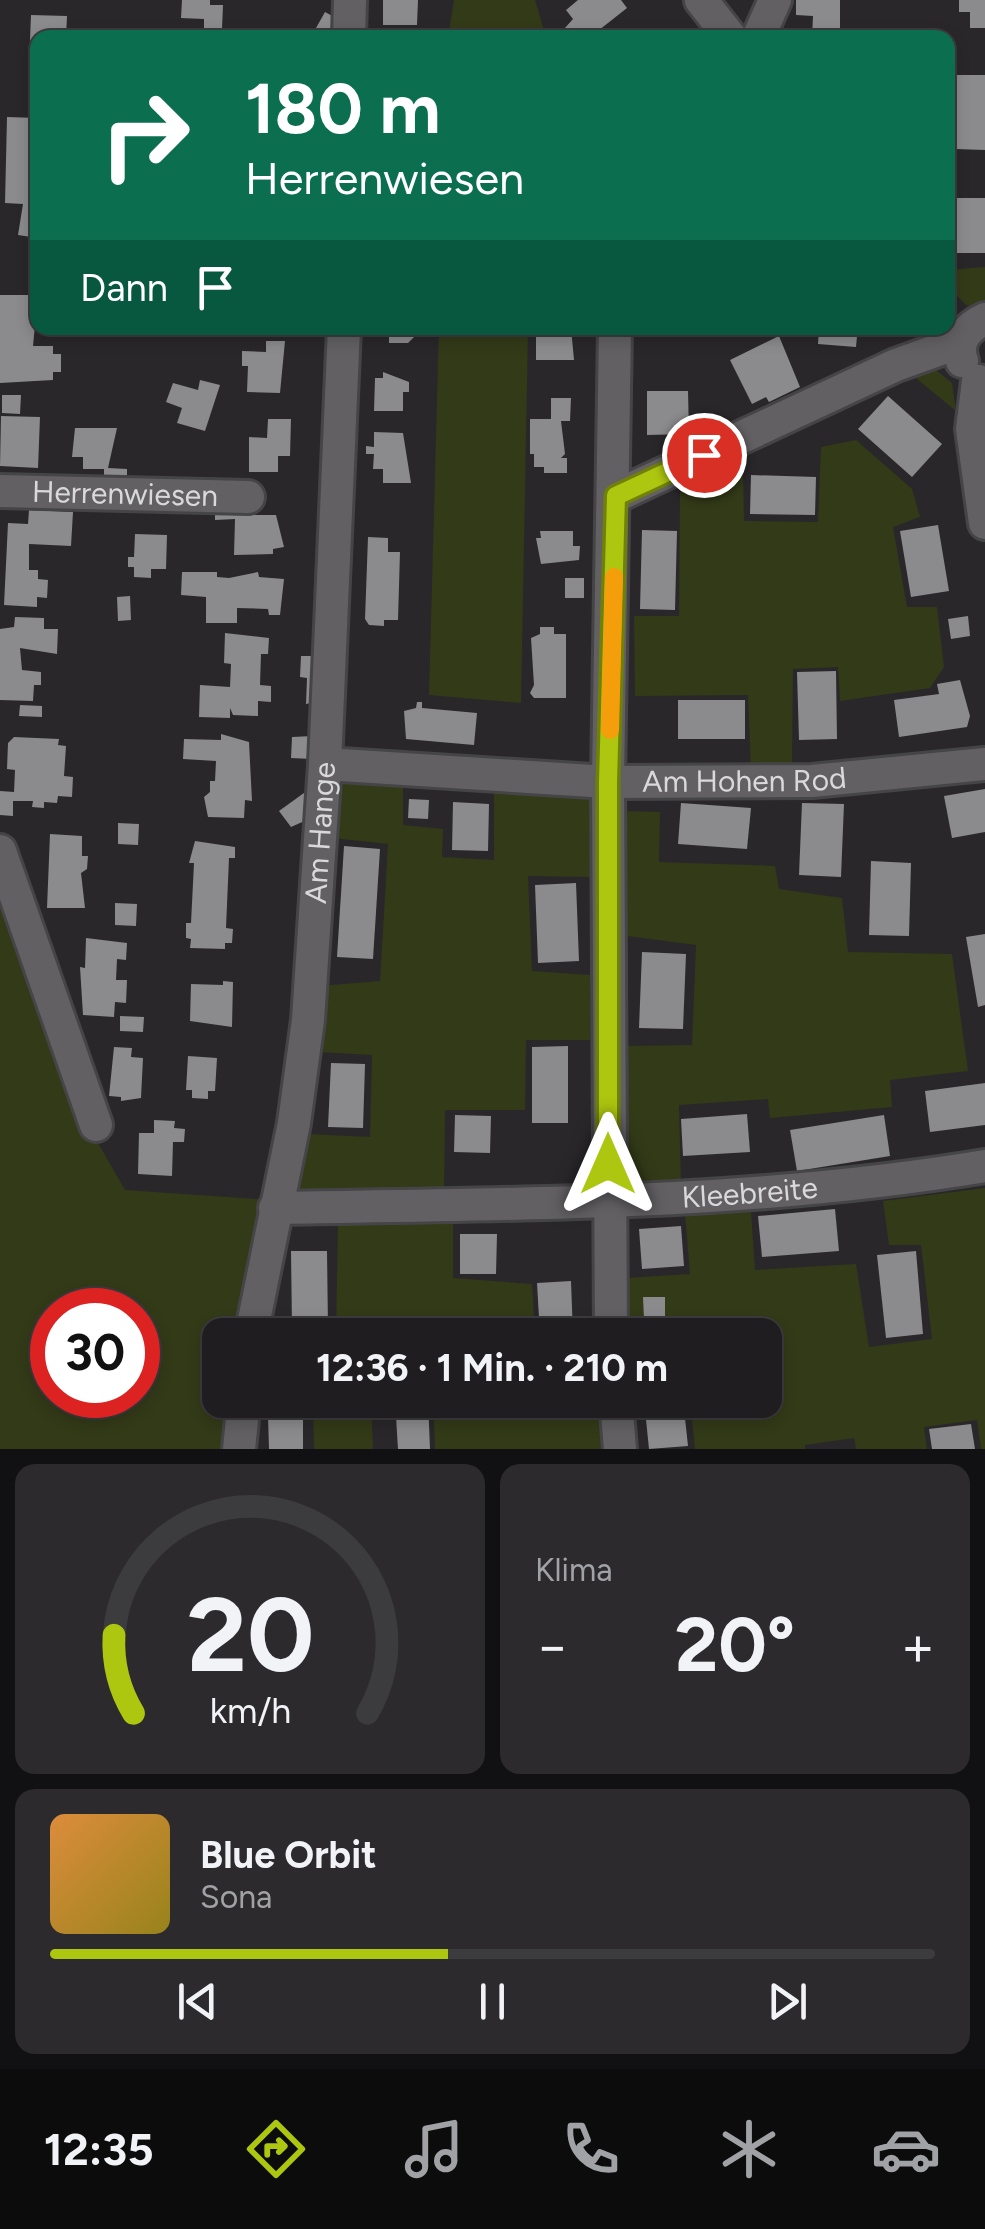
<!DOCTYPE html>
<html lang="de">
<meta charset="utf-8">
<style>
body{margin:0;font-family:Figtree,sans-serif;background:#2c2a2d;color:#f1f3f6;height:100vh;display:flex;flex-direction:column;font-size:38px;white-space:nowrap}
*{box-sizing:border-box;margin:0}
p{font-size:32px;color:#a1a2a5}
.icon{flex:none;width:55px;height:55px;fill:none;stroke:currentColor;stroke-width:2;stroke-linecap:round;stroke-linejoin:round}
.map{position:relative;height:1449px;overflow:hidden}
.panel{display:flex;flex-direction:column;gap:15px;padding:15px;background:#111012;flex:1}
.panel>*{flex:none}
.top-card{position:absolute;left:30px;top:30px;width:925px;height:305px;border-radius:20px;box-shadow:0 5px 15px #0003,0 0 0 2px #3c3b3e;background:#0b6e4f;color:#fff;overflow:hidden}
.speed{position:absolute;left:30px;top:1288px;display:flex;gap:20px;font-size:50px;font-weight:700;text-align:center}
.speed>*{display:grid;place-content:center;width:130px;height:130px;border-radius:50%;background:#1f1d20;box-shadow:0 5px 15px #0003,0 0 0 2px #3c3b3e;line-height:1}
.speed .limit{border:15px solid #d22;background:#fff;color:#111}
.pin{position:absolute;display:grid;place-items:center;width:85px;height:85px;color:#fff;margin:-42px;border:5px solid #fff;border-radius:50%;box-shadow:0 2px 10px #0007}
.me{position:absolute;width:110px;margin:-55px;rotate:0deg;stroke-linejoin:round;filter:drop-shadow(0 0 8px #0008)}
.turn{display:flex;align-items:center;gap:35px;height:210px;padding:0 50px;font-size:45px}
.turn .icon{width:130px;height:130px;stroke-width:2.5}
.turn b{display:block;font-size:70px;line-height:85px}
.then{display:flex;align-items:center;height:95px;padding:0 50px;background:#0003;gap:20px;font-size:38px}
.big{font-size:75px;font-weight:700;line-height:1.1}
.panel .widget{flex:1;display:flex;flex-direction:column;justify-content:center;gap:15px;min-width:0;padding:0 35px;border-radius:20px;background:#2c2a2d}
.panel .dial{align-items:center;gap:0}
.dial svg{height:260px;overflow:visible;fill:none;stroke:#3c3b3e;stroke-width:7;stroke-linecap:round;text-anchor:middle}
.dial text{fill:#f1f3f6;stroke:none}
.song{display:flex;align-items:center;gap:30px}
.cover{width:120px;height:120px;border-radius:15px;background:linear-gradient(135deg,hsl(30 70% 55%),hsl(50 70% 35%))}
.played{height:10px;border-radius:5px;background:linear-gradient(90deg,#adc60f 45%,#3c3b3e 45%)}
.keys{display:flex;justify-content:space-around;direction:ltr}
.heat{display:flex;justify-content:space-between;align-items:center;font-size:55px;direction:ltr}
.panel .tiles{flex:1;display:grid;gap:15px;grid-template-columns:1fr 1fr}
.widget:last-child{grid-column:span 2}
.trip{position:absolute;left:202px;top:1318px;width:580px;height:100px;border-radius:20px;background:#1f1d20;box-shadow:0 5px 15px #0003,0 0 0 2px #3c3b3e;font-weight:700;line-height:100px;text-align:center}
.dock{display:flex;height:160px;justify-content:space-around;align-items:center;background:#0c0c0d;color:#a1a2a5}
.dock .icon{width:70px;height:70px}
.dock .active{color:#adc60f}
.dock b{font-size:45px;color:#f1f3f6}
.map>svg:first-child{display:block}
</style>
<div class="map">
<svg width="985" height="1449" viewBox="0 0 985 1449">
<rect width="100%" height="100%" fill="#29272a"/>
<!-- green -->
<g fill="#333a18" fill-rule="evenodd">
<polygon points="454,0 535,0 546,37 448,37"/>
<polygon points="985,267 985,310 966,305 948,286 948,270"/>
<polygon points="439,328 528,330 521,703 429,695"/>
<polygon points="932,367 952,383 956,411 911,374"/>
<polygon points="856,440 912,489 920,517 893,527 907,607 937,607 944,667 930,688 840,701 838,667 793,669 792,766 751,767 748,695 635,696 634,616 679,616 680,492 743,468 744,521 818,522 821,447"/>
<polygon points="333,777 403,782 403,825 443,829 442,857 494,860 494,791 594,796 590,877 528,876 532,971 590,975 590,1040 526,1040 525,1110 445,1110 444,1195 291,1196 308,1134 370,1137 372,1055 318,1052 319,986 380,981 388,844 333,838"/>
<polygon points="623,811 660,812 659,862 775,866 779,889 842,898 848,952 952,954 968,1071 890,1080 892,1107 770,1118 768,1099 679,1105 681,1186 625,1188 624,1046 692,1045 696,945 627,936"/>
<path d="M 0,860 L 90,1129 L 125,1190 L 271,1200 L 246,1335 L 220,1335 L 220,1400 L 240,1400 L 236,1449 L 0,1449 ZM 52,1310 L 138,1310 L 138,1395 L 52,1395 Z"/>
<polygon points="985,1188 985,1449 981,1449 977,1420 924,1427 927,1449 856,1449 854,1438 805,1445 805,1449 695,1449 690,1400 765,1400 765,1335 627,1335 626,1278 690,1274 685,1214 751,1212 755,1270 856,1264 869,1347 932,1339 921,1245 889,1245 883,1201"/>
<polygon points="453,1220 453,1278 532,1284 535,1335 265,1335 336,1334 338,1221"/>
<polygon points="259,1400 371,1400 373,1449 314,1449 313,1412 258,1409"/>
<polygon points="433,1400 603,1400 607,1449 435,1449"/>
</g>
<!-- building -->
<g fill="#8b8a8c">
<polygon points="182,0 210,0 210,5 223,5 222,29 204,28 204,19 181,18"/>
<polygon points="383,0 418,0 417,25 383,25"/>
<polygon points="578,0 621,0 627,8 589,38 556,38 573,19 566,10"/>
<polygon points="796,0 840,0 840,38 812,38 813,16 796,15"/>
<polygon points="959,0 985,0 985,28 970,28 970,12 959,12"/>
<polygon points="325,12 340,20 340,38 318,37 316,28"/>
<polygon points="31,15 67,16 66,38 38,38 38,90 28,90"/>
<polygon points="956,75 985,75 985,150 955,149"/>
<polygon points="7,117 38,118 38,238 18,235 23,204 5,203"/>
<polygon points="953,198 985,198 985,253 954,253"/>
<polygon points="0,295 38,295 33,346 53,346 53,354 61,354 61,372 53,372 53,380 0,383"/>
<polygon points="376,328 415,328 414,337 408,343 389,343 389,336 376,336"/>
<polygon points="536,328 571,328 574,360 536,360"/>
<polygon points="645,328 680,328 680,333 645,334"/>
<polygon points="819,328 868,328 868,337 857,336 856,347 818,344"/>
<polygon points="779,336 800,387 769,402 766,397 752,404 730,360"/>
<polygon points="266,341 285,341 280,393 247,392 248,366 242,366 242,351 266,352"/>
<polygon points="383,372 409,382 409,392 403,392 403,411 374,411 375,378 383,378"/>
<polygon points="200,380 220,385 205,431 177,423 182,408 166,402 173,383 198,390"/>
<polygon points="647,391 688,391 689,434 647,435"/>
<polygon points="2,395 21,395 20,414 2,413"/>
<polygon points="888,396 942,444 912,477 858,429"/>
<polygon points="551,398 571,398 570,421 561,421 565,454 561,458 567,458 567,473 544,473 544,467 534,467 534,454 530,454 530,419 551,419"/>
<polygon points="1,416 40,417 38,468 0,466"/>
<polygon points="268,419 291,419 290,456 278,456 278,472 249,472 249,437 267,438"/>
<polygon points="75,428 117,428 108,468 127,469 127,481 104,480 104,469 83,469 83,457 72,457"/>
<polygon points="374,432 403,433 411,483 383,483 383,469 373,469 374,454 366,454 366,446 374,447"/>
<polygon points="751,475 816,477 815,515 750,514"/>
<polygon points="215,506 242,507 243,515 276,515 284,547 273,549 273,554 234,555 235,519 215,520"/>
<polygon points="29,510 73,512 71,546 29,544 29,570 38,570 38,579 48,580 47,598 37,597 37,607 4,605 8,523 28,524"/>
<polygon points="938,525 949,591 911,597 900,531"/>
<polygon points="642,530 677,531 675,610 640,609"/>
<polygon points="540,531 573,531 573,546 580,546 579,560 541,564 536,538 541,538"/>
<polygon points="135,534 167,535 166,569 151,569 151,578 134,577 134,567 128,567 128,557 134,557"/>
<polygon points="368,537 388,538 388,552 400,552 398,620 384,620 384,626 369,625 365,619"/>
<polygon points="182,572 217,572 217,577 229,578 258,572 259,577 284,579 280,615 269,615 268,609 237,608 237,623 206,623 206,597 181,595"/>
<rect x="565" y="578" width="19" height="20"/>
<polygon points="130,596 131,620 118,621 117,597"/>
<polygon points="968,616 970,636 951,639 948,619"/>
<polygon points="15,617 44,618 44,629 58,629 57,654 20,648 22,670 41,672 41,685 34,685 33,701 0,700 0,629 14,627"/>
<polygon points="540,627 554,627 554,634 566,634 566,698 534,698 530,693 534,685 531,638 540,634"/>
<polygon points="225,633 269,638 268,654 261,654 260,685 271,686 271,702 258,701 258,716 233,715 230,708 230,718 199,717 200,685 230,687 231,664 224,663"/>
<polygon points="301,656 323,656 321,701 306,704 307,678 300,677"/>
<polygon points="836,671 837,739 799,740 797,672"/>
<polygon points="960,680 970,716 967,727 899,737 894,700 939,694 937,684"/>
<rect x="678" y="700" width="67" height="39"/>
<polygon points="417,702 422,702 422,708 477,713 474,745 406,739 404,711 416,708"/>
<polygon points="20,705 42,706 42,717 19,716"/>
<polygon points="221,734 249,742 252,801 245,800 244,818 208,817 204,797 210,792 210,781 215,781 216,761 183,759 184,739 221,740"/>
<polygon points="313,736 311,759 291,758 292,737"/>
<polygon points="14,737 59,739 58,745 66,746 64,776 73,777 72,797 58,796 57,803 44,802 44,808 32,807 33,801 13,801 13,816 0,815 0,791 14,792 15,770 7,769 8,743"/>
<polygon points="315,785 309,819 291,827 279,811"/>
<polygon points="985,789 985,832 952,838 944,796"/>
<polygon points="409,799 429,800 428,819 408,818"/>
<polygon points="453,802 489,804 488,851 452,850"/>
<polygon points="681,803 751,808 747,849 678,844"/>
<polygon points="802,803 844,804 841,877 799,875"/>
<polygon points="118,823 139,824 138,845 118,844"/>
<polygon points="50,834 82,836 82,856 88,856 87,869 81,873 85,908 47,908"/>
<polygon points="195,841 235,847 235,858 229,858 226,928 233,929 232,943 225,943 225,949 190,948 191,939 186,938 186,923 191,923 194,863 189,863"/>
<polygon points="344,846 380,849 373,959 337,957"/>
<polygon points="871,861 911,863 909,936 869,935"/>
<polygon points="576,883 579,961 538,963 535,885"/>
<polygon points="115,903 137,904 136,926 115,925"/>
<polygon points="985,934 985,1005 978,1007 966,937"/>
<polygon points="86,938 127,943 126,960 117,959 116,980 127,980 126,1003 115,1002 114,1017 83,1015 80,967 85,968"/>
<polygon points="642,952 686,954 683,1029 639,1028"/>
<polygon points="223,981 233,982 232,1027 190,1021 191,984 223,985"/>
<polygon points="120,1016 144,1017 143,1032 120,1031"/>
<polygon points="568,1046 568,1123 532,1123 532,1047"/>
<polygon points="114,1047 132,1048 131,1057 143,1058 141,1098 121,1101 121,1097 109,1096"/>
<polygon points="188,1056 217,1058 215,1091 208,1091 208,1099 192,1098 192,1090 186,1090"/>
<polygon points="331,1063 365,1064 363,1128 328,1127"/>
<polygon points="985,1083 985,1125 930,1132 925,1091"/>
<polygon points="747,1114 750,1152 683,1156 681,1119"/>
<polygon points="455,1115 491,1116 490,1153 454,1152"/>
<polygon points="884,1115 890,1156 797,1171 790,1130"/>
<polygon points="154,1120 175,1121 174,1128 185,1129 184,1142 173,1142 172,1176 138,1174 139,1133 154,1133"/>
<polygon points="835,1209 839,1251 762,1257 758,1216"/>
<polygon points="681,1226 684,1266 642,1269 639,1229"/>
<polygon points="460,1234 497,1234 496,1274 460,1274"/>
<polygon points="291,1251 327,1251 328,1328 292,1328"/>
<polygon points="916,1251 923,1334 886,1338 877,1255"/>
<polygon points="571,1281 573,1335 540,1335 537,1283"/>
<polygon points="643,1297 665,1297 665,1319 644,1319"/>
<polygon points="395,1400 428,1400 430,1449 398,1449"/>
<polygon points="644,1400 683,1400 688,1446 649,1449"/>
<polygon points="268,1417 303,1417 303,1449 269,1449"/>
<polygon points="971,1424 975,1449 932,1449 929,1429"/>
</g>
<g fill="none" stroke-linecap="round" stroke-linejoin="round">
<!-- minor casing -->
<g stroke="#454446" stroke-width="38">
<g id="minor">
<polyline points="701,0 731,38"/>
<polyline points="349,38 350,0"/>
<polyline points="758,38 775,0"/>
<path d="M 962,361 C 955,341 967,327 985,319"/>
<polyline points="978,381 972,429 985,523"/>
<path id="s1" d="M 0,491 L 248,497"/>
<polyline points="616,496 896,365 960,342"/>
<path id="s2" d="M 325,764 L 608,782 L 812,781 L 985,764"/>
<polyline points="0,851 96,1125"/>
<path id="s3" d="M 275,1208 C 513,1204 750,1205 985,1166"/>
<path id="s4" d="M 251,1335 L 294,1123 L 308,1020 L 325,764 L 344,328"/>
<polyline points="611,1335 608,782 615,328"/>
<polyline points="616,1400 620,1449"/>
<polyline points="239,1449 244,1400"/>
</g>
</g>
<!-- minor -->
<use href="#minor" stroke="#626063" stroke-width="32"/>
</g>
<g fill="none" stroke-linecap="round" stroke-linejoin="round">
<!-- route casing -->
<g stroke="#70810a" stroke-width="25">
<polyline id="route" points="608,1164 608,782 616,496 704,455"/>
</g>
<!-- route -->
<use href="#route" stroke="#adc60f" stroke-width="18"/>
<!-- slow -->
<polyline stroke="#f59e0b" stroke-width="18" points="610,730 614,577"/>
</g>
<g text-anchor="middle" stroke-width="10" stroke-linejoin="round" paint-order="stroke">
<!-- street labels -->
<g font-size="30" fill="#d9d8da" stroke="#1f1e20">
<text dy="10" stroke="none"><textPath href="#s1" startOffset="125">Herrenwiesen</textPath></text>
<text dy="10" stroke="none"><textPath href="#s2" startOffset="420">Am Hohen Rod</textPath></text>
<text dy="10" stroke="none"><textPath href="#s4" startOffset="508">Am Hange</textPath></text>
<text dy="10" stroke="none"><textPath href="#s3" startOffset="475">Kleebreite</textPath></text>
</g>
</g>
</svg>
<div class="speed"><div class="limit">30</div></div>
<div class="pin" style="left:704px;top:455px;background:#d93025"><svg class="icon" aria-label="arrive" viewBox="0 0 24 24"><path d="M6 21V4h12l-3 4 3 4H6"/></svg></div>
<svg class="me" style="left:608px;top:1164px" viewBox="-20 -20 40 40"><path d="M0-17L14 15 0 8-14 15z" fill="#adc60f" stroke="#fff" stroke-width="4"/></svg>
<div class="trip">12:36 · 1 Min. · 210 m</div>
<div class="top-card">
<div class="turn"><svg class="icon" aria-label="right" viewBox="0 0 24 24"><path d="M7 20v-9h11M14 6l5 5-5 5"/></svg><div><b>180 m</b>Herrenwiesen</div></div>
<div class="then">Dann<svg class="icon" aria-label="arrive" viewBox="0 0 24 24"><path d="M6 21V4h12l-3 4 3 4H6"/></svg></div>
</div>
</div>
<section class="panel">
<div class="tiles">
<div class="widget dial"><svg viewBox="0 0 100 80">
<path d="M14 69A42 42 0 1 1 86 69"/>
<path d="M14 69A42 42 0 0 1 8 45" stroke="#adc60f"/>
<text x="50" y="56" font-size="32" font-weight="700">20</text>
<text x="50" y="72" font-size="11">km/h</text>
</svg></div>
<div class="widget"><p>Klima</p>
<div class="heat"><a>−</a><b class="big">20°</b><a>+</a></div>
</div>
<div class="widget">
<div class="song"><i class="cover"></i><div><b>Blue Orbit</b><p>Sona</p></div></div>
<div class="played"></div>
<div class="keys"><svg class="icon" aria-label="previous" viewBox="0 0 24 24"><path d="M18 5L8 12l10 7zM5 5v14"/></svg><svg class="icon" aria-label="pause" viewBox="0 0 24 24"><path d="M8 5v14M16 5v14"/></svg><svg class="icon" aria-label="next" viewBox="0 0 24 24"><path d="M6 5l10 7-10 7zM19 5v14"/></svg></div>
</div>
</div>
</section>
<nav class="dock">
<b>12:35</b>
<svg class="icon active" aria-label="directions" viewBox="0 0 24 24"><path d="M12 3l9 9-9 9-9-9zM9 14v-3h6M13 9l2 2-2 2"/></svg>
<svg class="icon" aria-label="music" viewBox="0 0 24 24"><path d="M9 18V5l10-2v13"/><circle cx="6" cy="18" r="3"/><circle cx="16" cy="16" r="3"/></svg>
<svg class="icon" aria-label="phone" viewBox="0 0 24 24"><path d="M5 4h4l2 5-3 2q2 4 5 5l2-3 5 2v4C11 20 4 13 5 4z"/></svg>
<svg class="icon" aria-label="climate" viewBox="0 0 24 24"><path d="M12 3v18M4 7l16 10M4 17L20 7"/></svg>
<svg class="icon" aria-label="car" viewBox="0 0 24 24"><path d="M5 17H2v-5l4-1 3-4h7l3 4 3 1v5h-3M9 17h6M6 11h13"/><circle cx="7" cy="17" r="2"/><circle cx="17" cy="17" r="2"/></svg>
</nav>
